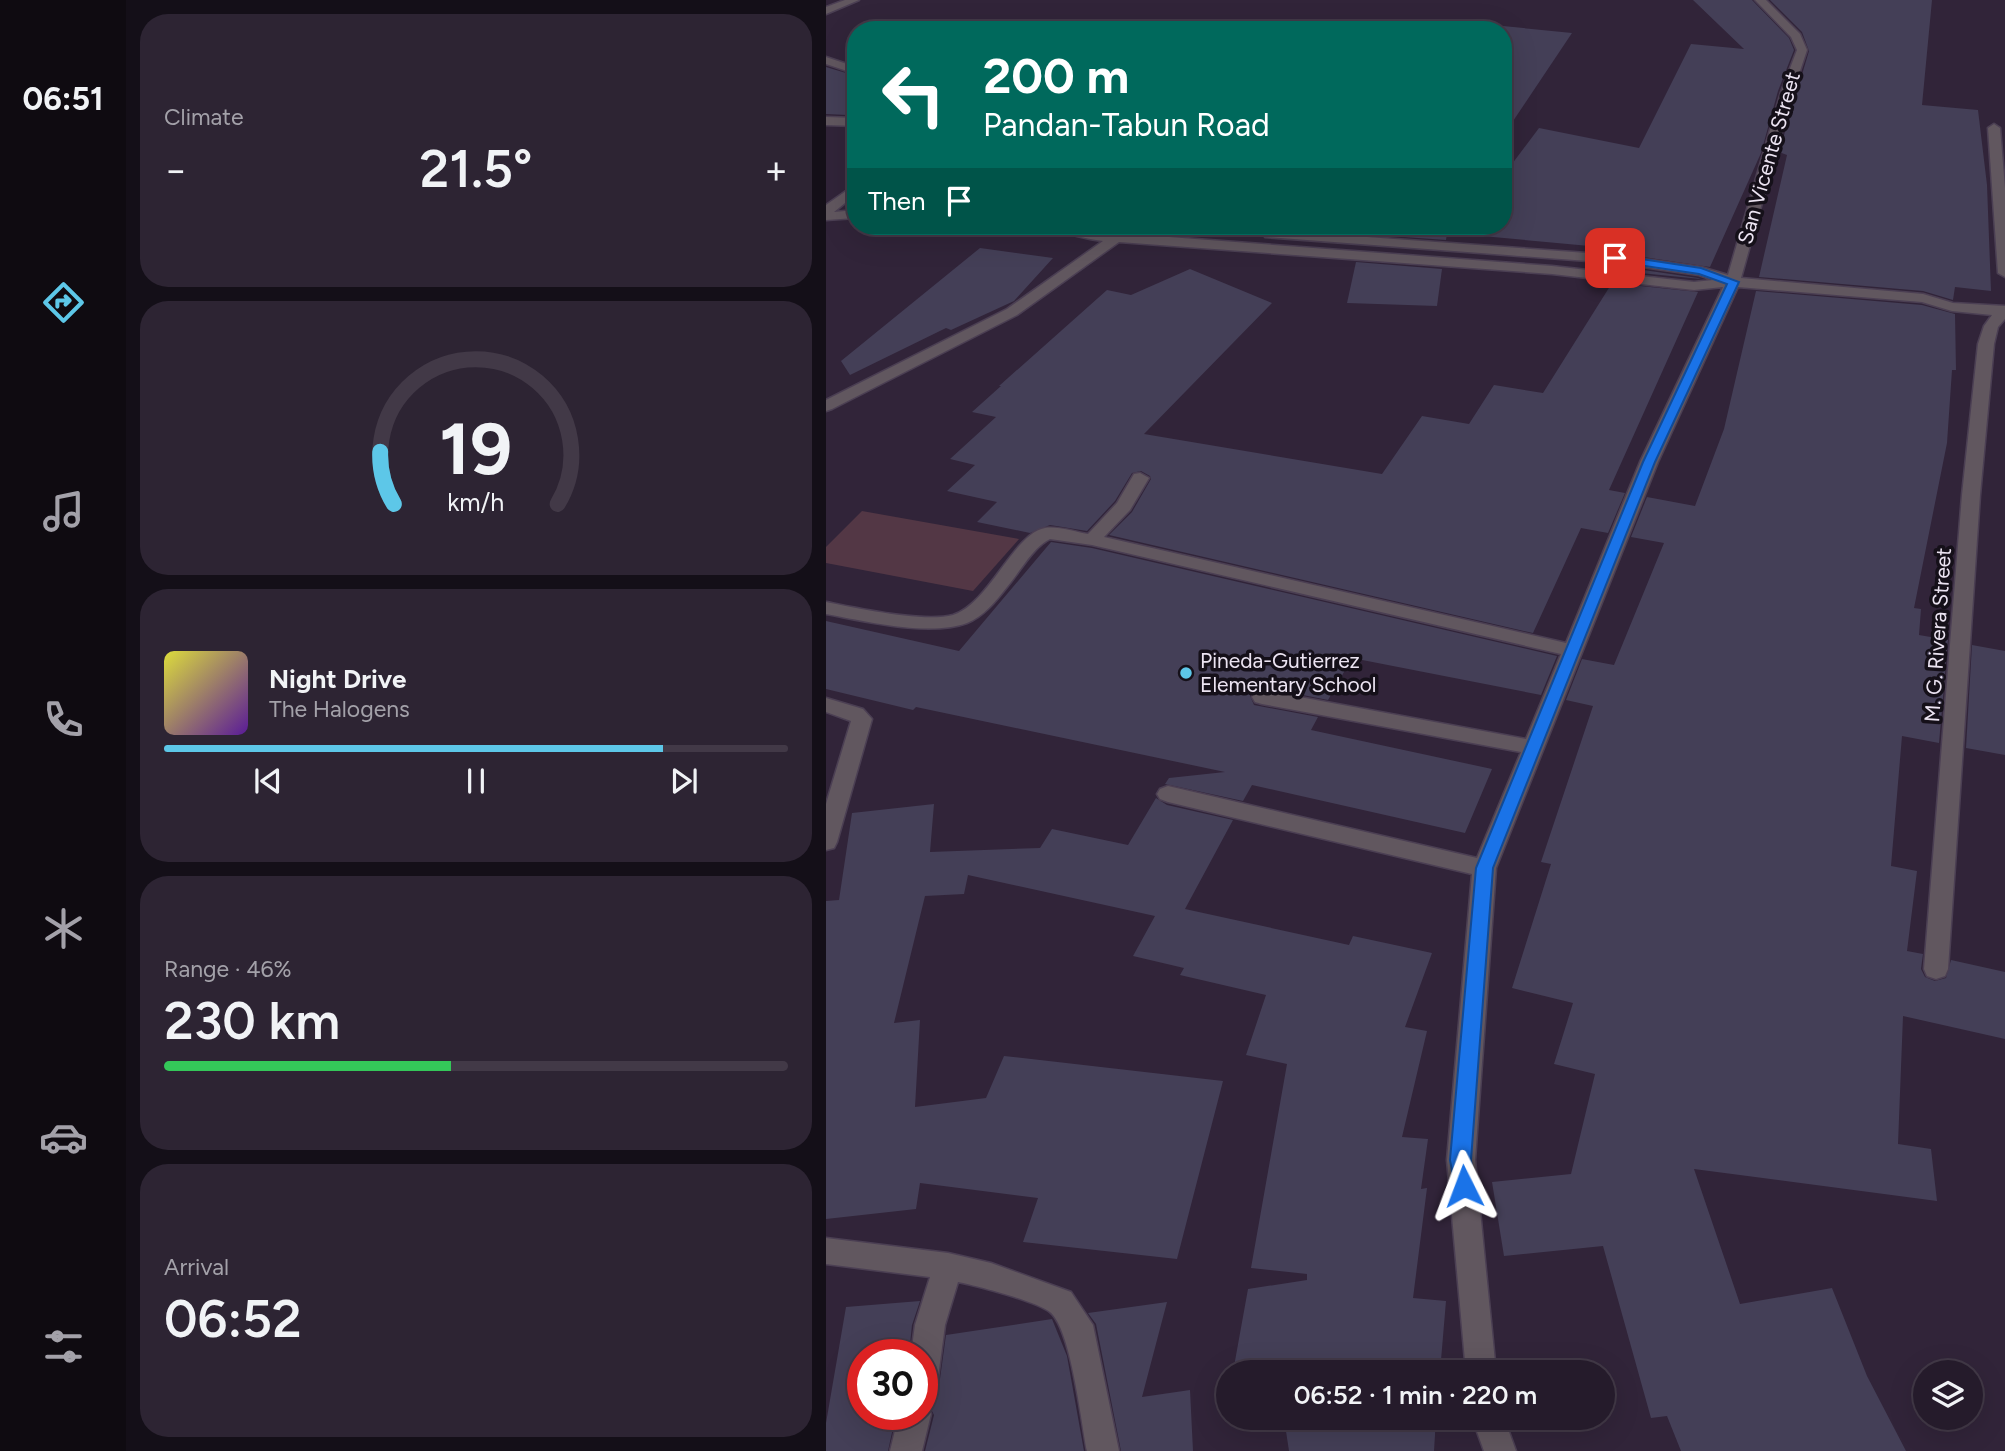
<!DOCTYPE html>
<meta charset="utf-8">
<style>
body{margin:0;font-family:Figtree,sans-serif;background:#2d2433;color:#f1f3f6;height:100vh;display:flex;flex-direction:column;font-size:26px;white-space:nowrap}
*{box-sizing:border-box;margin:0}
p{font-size:23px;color:#a3a1a9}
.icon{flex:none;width:38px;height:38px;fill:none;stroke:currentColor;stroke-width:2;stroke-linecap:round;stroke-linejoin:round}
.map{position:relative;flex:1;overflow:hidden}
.details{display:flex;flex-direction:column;gap:14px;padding:14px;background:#140f18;width:700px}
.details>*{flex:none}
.hud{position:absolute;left:21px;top:21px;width:665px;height:214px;border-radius:28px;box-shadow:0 7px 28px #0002,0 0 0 2px #423947;background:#00695c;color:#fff;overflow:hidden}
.controls{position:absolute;left:1087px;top:1360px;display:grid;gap:14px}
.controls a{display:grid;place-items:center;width:70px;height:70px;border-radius:50%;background:#251b2b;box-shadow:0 7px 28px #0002,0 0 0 2px #423947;font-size:35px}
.speed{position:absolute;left:21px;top:1339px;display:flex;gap:14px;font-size:35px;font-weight:700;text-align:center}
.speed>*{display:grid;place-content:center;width:91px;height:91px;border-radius:50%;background:#251b2b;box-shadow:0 7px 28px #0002,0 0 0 2px #423947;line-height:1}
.speed .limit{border:10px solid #d22;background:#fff;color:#111}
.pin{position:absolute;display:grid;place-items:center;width:60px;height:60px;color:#fff;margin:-30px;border-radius:14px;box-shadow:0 4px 10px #0006}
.me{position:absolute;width:77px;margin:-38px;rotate:357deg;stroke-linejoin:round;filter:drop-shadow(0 0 5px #0008)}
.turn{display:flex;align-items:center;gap:24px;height:147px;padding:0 21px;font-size:32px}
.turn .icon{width:91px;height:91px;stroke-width:2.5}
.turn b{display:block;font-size:49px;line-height:60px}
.then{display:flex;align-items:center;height:66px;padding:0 21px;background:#0003;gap:14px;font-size:26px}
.big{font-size:52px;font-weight:600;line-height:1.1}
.details .card{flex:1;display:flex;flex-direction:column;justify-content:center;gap:10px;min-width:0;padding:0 24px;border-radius:28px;background:#2d2433}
.details .dial{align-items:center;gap:0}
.dial svg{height:182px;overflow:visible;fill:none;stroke:#423947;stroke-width:7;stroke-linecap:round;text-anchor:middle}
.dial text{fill:#f1f3f6;stroke:none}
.song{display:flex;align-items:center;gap:21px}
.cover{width:84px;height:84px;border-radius:10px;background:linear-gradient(135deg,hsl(60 70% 55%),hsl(270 70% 35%))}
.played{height:7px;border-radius:4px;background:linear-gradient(90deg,#5dc7e8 80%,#423947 80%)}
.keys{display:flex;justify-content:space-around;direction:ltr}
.heat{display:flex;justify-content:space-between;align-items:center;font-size:38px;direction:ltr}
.charge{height:10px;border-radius:5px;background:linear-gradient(90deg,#34c759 46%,#423947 0)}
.trip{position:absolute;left:390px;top:1360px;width:399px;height:70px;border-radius:35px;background:#251b2b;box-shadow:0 7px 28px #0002,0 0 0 2px #423947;font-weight:600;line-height:70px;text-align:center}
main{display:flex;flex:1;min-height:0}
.dock{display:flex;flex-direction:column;width:126px;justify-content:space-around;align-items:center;background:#0f0b11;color:#a3a1a9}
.dock .icon{width:49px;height:49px}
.dock .current{color:#5dc7e8}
.dock b{font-size:32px;color:#f1f3f6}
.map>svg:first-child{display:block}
</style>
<main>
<nav class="dock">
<b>06:51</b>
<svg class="icon current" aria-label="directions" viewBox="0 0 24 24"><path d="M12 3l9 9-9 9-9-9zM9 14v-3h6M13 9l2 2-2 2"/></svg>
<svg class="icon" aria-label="music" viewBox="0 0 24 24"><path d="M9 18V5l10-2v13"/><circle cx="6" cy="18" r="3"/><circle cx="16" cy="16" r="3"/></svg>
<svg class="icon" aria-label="phone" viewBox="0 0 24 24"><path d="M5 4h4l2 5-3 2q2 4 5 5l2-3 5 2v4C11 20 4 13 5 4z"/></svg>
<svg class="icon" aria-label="climate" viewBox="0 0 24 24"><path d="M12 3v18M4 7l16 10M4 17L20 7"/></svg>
<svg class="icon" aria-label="car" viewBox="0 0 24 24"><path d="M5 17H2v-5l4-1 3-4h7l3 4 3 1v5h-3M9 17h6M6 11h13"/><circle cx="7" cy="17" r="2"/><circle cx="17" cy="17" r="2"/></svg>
<svg class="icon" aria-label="filters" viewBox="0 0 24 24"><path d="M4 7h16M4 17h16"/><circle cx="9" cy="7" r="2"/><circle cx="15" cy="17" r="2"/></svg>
</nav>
<section class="details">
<div class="card"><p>Climate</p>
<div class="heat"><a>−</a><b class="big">21.5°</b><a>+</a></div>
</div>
<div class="card dial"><svg viewBox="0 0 100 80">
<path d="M14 69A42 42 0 1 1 86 69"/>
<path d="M14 69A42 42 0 0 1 8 46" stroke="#5dc7e8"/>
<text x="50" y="56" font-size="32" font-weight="700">19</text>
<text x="50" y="72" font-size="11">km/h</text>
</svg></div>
<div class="card">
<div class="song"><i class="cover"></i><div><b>Night Drive</b><p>The Halogens</p></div></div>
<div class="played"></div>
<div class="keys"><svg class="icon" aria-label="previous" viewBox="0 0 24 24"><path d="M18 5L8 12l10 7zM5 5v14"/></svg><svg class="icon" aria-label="pause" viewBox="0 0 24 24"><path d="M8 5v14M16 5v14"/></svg><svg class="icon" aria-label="next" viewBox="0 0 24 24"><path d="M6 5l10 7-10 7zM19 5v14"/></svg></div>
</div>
<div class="card"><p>Range · 46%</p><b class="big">230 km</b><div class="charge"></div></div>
<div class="card"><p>Arrival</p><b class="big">06:52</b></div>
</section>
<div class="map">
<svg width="1179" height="1451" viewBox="0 0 1179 1451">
<rect width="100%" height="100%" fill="#312439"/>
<!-- green -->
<polygon fill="#533745" points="36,511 193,539 147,591 0,563 0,547"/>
<!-- building -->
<g fill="#443f57">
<polygon points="867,0 926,0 963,38 968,50 952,91 935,153 884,267 804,255 807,250 634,234 641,226 677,226 677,176 713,128 813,148 865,44 918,49"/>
<polygon points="944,0 1106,0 1096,105 1152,110 1161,185 1165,291 1129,287 1127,300 1097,291 933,277 961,155 953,152 983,51 976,32"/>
<polygon points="677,26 746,33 677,136"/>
<polygon points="0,67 30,76 30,107 21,115 0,114"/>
<polygon points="538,226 622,226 620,240 536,234"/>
<polygon points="154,248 227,258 188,301 125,330 120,328 24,375 15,361"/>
<polygon points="530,262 616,269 611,306 521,303"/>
<polygon points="797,267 872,278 875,279 794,271"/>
<polygon points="364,269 446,303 318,434 556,474 596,416 643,424 668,385 717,393 786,283 872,292 783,490 799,493 782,533 755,528 707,633 283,535 306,512 325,479 324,476 315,471 306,473 289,501 261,531 224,525 204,533 151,522 171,502 121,491 149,465 124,459 170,417 146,412 175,386 173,386 281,290 305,295"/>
<polygon points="930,291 1096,305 1129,314 1130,370 1126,370 1121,443 1088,608 1095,609 1093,635 1122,640 1113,743 1076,736 1065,866 1091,871 1081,951 1097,954 1095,969 1099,977 1109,981 1120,978 1125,960 1179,972 1179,1039 1077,1016 1072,1144 1105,1149 1111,1201 868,1169 914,1304 1006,1288 1041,1376 1080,1451 855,1451 841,1416 825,1418 777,1246 678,1256 666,1182 745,1174 769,1074 728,1064 747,1003 686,988 725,864 715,862 767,706 740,700 756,659 788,665 838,543 805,537 821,497 869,506 898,429"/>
<polygon points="225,542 266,548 731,656 715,695 526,658 502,700 436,687 428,689 424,696 428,705 492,717 485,730 666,769 639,833 426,785 417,801 339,784 343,778 399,772 90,707 87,710 0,689 0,621 133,651"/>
<polygon points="1146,645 1179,651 1179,755 1140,748"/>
<polygon points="330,798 341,805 407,820 359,909 523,945 527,936 606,953 579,1027 601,1031 576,1137 602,1139 595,1189 601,1188 587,1298 620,1301 614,1372 407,1372 422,1289 481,1280 481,1274 425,1268 461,1064 420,1055 440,995 354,975 358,968 307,956 329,916 142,875 138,894 99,896 68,1023 94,1020 89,1107 160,1098 178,1056 397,1081 351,1259 197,1242 212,1198 94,1183 90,1209 0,1219 0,901 13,900 26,813 108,804 104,852 214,848 226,829 302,845"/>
<polygon points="94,1301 86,1325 83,1354 37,1354 37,1414 70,1414 62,1451 0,1451 0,1423 20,1307"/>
<polygon points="341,1302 316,1397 364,1390 367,1451 295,1451 270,1324 262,1313"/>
<polygon points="226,1319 241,1356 258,1451 99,1451 108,1415 101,1401 109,1397 113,1386 120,1335"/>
<polygon points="458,1418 610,1418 608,1451 463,1451"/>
</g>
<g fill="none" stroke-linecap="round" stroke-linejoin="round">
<!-- minor casing -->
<g stroke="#4b3f53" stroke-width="3">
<g id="minor">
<polygon points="19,0 33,0 0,14 0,7"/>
<path d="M 929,0 L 940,0 L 974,34 L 981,50 L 967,92 L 915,278 L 1097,294 L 1127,303 L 1179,306 L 1179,319 L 1172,327 L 1168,344 L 1154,495 L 1122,969 L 1119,976 L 1110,979 L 1101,976 L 1098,969 L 1136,495 L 1152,344 L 1158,326 L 1166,315 L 1126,311 L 1096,302 L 912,287 L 832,462 L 670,868 L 649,1160 L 670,1372 L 640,1372 L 621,1160 L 646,874 L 342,802 L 334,799 L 331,794 L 334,789 L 342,786 L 651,858 L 695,752 L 436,704 L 429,702 L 426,697 L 429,692 L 436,690 L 700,739 L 735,654 L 266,545 L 224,539 C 207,547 193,573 181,587 C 170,601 157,617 141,623 C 103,637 39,621 0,614 L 0,602 C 31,608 98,623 127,615 C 163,604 188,533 219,528 C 232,526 249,532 262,534 L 291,503 L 308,474 L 314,473 L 323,478 L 304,510 L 278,537 L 740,643 L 814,462 L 897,287 L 868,290 L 726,274 L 293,242 L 191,315 L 6,409 L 0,411 L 0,400 L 181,309 L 277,241 C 258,239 240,232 221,230 C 209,229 192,234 183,226 L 251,226 L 248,229 C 259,232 274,234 285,233 C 291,232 294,229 302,230 L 303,234 L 726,266 L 868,282 L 887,280 L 873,275 L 789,263 L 439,237 L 439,231 L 444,230 L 789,255 L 875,267 L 902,275 L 955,92 L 971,50 L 965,37 Z"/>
<polygon points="0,57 30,67 30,74 0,64"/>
<polygon points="0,117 30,118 30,126 0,125"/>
<polygon points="1168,124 1174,128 1179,188 1179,277 1172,273 1162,128"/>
<polygon points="30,184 30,194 8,212 30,210 30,218 0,220 0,205"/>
<polygon points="0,698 37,709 46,719 11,842 8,848 0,850 0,804 25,721 0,712"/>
<path d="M 0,1238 L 122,1253 L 165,1263 L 245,1292 L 267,1325 L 293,1451 L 261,1451 C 255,1421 245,1329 224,1312 C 209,1301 152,1286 132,1282 L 119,1325 L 111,1385 L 107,1396 L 96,1400 L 96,1354 L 85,1354 L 89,1325 L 104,1277 L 0,1264 Z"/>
<polygon points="96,1402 100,1403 105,1414 96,1451 64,1451 73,1414 96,1414"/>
<polygon points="646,1418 678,1418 690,1451 658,1451"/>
</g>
</g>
<!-- minor -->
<use href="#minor" fill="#61575f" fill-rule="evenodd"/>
</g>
<!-- route -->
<polygon fill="#1a73e8" stroke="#114b97" stroke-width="2" points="789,255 875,268 913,282 829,462 667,868 645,1160 648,1186 645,1193 638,1196 630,1193 624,1160 650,868 817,462 901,284 873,274 785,261 785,256"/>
<!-- markers -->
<circle fill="#5dc7e8" stroke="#151019" stroke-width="2.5" cx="360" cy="673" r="7"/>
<g text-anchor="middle" stroke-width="7" stroke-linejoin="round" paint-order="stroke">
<!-- street labels -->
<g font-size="21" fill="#ece4f2" stroke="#151019">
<text transform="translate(943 158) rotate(-74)" y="7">San Vicente Street</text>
<text transform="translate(1112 635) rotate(-86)" y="7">M. G. Rivera Street</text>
</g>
<!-- poi labels -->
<g font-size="21" fill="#ece4f2" stroke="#151019" text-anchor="start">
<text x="374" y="668">Pineda-Gutierrez<tspan x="374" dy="24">Elementary School</tspan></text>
</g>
</g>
</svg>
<div class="controls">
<a><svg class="icon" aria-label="layers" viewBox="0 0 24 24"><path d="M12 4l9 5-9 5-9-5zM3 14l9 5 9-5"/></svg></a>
</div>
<div class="speed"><div class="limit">30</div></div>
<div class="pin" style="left:789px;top:258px;background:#d93025"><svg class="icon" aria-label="arrive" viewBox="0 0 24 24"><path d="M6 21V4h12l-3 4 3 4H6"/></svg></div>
<svg class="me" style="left:638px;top:1186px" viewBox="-20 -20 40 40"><path d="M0-17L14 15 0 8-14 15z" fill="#1a73e8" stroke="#fff" stroke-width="4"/></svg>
<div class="trip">06:52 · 1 min · 220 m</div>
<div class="hud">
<div class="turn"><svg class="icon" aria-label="left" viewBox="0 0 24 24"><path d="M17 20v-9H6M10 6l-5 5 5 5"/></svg><div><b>200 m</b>Pandan-Tabun Road</div></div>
<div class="then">Then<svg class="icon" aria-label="arrive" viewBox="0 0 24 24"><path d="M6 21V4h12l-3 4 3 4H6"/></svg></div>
</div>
</div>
</main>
